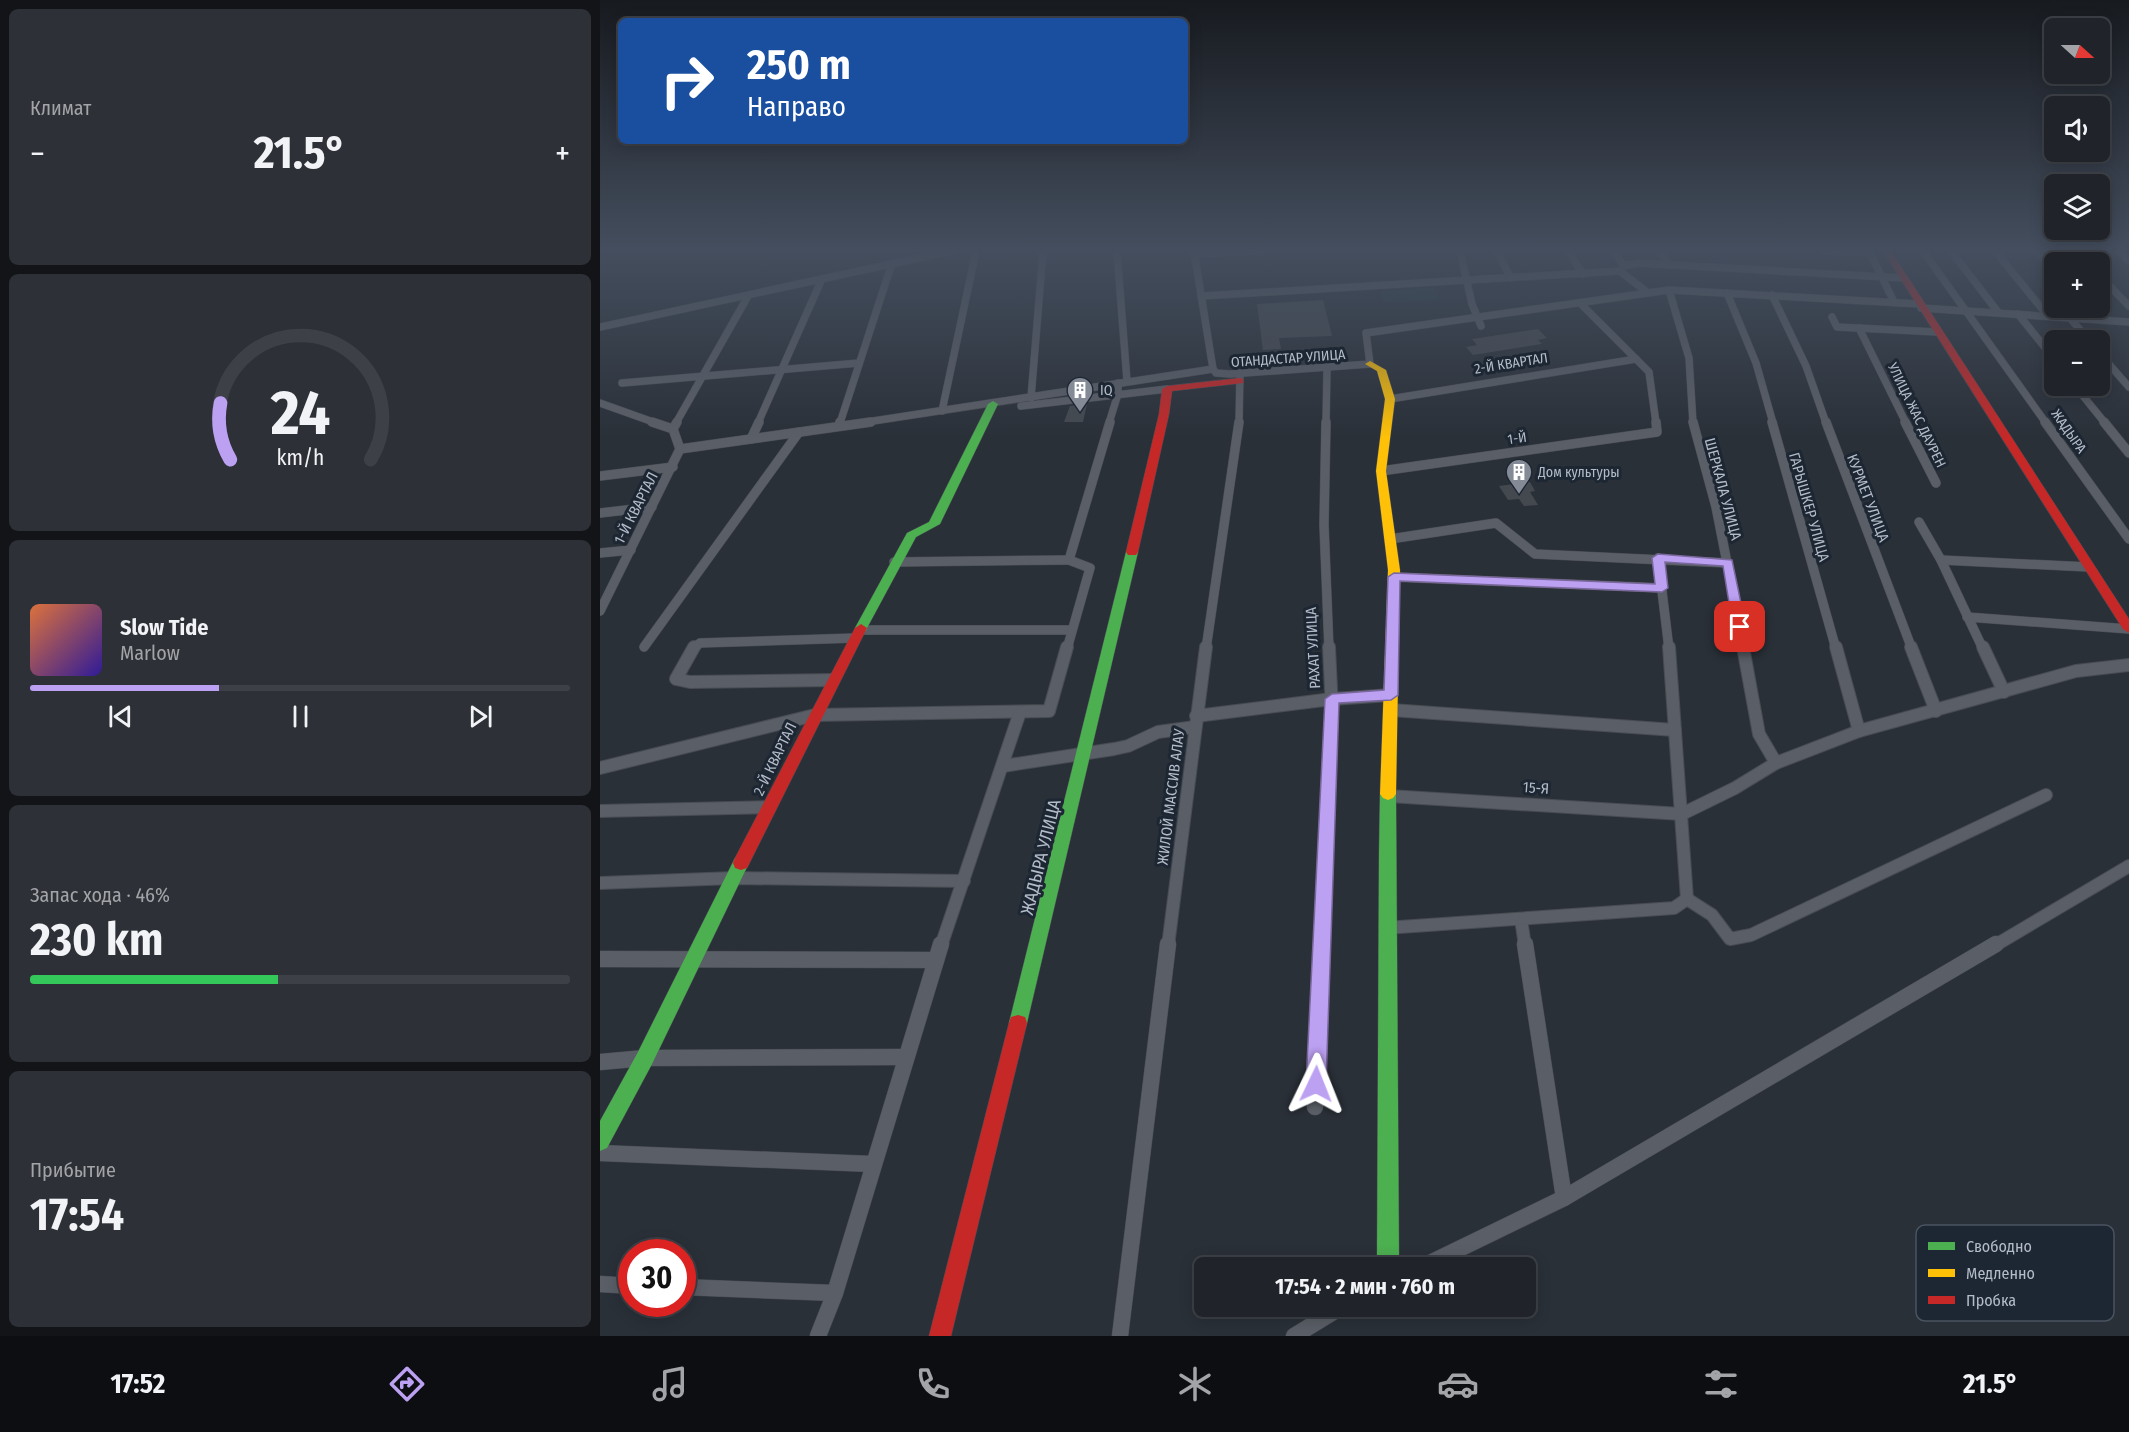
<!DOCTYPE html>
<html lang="ru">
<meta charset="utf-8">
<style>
body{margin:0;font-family:"Fira Sans Condensed",sans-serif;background:#2d3036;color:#f1f3f6;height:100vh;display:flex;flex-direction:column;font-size:22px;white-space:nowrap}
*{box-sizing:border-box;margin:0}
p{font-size:20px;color:#a2a4a8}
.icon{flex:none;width:33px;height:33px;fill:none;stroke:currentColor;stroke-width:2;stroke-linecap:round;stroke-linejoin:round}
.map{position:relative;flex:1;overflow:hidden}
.drawer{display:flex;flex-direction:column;gap:9px;padding:9px;background:#121417;width:600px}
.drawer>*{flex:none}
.banner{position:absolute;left:18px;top:18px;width:570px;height:126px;border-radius:9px;box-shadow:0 3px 15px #0003,0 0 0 2px #3d4147;background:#1a4fa0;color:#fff;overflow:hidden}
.needle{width:39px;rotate:111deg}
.buttons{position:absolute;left:1444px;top:18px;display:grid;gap:12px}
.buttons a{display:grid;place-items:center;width:66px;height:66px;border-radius:9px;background:#20242a;box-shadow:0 3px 15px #0003,0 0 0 2px #3d4147;font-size:30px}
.speed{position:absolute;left:18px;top:1239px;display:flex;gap:12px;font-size:30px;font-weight:700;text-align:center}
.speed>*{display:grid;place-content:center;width:78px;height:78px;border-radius:50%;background:#20242a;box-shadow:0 3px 15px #0003,0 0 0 2px #3d4147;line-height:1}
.speed .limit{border:9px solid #d22;background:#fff;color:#111}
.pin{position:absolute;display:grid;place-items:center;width:51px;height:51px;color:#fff;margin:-26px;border-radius:12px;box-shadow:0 3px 9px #0006}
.me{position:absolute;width:66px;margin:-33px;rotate:2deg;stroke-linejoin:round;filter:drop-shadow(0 0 4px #0008)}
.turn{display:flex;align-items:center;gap:21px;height:126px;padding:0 30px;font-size:27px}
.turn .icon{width:78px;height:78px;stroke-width:2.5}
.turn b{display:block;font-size:42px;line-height:51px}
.big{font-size:45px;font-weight:700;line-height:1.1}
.drawer .widget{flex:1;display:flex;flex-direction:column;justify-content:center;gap:9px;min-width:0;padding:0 21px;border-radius:9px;background:#2d3036}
.drawer .dial{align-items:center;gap:0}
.dial svg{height:156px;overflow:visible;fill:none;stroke:#3d4147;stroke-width:7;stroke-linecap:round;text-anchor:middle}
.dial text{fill:#f1f3f6;stroke:none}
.song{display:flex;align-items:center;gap:18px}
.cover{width:72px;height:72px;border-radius:9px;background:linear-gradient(135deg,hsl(20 70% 55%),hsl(250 70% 35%))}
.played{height:6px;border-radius:3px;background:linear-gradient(90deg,#bca0f2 35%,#3d4147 35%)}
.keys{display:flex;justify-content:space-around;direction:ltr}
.heat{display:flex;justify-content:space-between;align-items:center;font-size:33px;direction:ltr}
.charge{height:9px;border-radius:4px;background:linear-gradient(90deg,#34c759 46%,#3d4147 0)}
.trip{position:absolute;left:594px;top:1257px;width:342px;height:60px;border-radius:9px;background:#20242a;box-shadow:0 3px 15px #0003,0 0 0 2px #3d4147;font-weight:700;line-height:60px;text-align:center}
.tabs{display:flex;height:96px;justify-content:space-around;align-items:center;background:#0d0e11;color:#a2a4a8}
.tabs .icon{width:42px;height:42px}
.tabs .current{color:#bca0f2}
.tabs b{font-size:27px;color:#f1f3f6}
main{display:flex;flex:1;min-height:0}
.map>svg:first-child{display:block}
</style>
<main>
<section class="drawer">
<div class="widget"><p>Климат</p>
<div class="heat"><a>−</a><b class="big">21.5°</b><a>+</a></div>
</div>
<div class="widget dial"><svg viewBox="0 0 100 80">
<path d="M14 69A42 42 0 1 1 86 69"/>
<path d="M14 69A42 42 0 0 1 9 40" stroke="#bca0f2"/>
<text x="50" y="56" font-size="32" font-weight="700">24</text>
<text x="50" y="72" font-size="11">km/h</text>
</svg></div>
<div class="widget">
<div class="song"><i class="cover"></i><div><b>Slow Tide</b><p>Marlow</p></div></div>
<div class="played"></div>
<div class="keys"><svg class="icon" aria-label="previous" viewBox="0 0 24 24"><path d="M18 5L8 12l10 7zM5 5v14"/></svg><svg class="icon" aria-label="pause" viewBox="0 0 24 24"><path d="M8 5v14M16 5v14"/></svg><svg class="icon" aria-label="next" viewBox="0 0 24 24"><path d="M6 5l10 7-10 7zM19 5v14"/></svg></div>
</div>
<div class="widget"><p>Запас хода · 46%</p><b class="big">230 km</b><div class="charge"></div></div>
<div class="widget"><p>Прибытие</p><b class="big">17:54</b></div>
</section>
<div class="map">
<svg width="1529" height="1336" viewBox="0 0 1529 1336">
<rect width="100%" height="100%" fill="#2a3038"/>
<!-- green -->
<polygon fill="#273a3e" points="835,288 840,300 784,303 780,291"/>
<!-- building -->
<g fill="#444950">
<polygon points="723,300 732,336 679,338 681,349 663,350 657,304"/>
<polygon points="938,329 947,338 938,340 942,344 873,355 866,347 877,345 872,339"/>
<polygon points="487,404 483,422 464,422 470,406"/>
<polygon points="930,482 935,491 930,492 938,505 924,506 919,499 908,500 899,486"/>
</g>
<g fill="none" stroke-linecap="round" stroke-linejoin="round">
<!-- street-far3 casing -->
<g stroke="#484c53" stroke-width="8">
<g id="street-far3">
<polyline points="517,251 527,381"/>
<polyline points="860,251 872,304 881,326"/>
<polyline points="897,251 911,278"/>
<polyline points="968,251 983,274"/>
<polyline points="1013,251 1024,266"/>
<polyline points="1060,251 1069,265"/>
<polyline points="1225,251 1270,253"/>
<polyline points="1269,251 1294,302"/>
<polyline points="1323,251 1446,423"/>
<polyline points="1351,251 1398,312"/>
<polyline points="1395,251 1448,316"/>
<polyline points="1436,251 1455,272"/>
<polyline points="1477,251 1487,262"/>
<polyline points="1518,251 1529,261"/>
<polyline points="594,254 660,251"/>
<polyline points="1500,276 1529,306"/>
<polyline points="1303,278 1038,263 1024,266 1020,271 1048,293 1069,290 1319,304"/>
<polyline points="1069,290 1089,358 1093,423"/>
<polyline points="1127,293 1156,363 1173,423"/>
<polyline points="1172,295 1206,366 1226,423"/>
<polyline points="601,296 1020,271"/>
<polyline points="980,303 1049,372 1056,423"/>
<polyline points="1321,308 1529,322"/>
<polyline points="1418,314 1455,360"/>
<polyline points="1232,317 1237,327 1337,332"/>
<polyline points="1469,317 1489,340"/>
<polyline points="0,327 351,251"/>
<polyline points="1259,328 1306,423"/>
<polyline points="1500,354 1529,387"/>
<polyline points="613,369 616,373 630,374 770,364 766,333 1048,293"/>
<polyline points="22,383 259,363"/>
<polyline points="1475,386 1505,423"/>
<polyline points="431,398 443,251"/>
<polyline points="790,399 1036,359"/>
<polyline points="0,403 56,423"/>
<polyline points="421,406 567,389"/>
<polyline points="342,411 376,251"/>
<polyline points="76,423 148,296"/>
<polyline points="158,423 221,281"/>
<polyline points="240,423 291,266"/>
<polyline points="260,423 613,369 594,251"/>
<polyline points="509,423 518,394 518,383"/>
<polyline points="639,423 640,373"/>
<polyline points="726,423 727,368"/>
</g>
</g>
<!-- street-far2 casing -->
<g stroke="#484c53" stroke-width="10">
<g id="street-far2">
<polyline points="52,422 73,429 80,449"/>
<polyline points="726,422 724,525 729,649"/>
<polyline points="1093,422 1116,507 1144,649"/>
<polyline points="1172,422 1236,649"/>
<polyline points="1226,422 1312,649"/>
<polyline points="1305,422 1336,483"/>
<polyline points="1445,422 1529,539"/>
<polyline points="1504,422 1529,453"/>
<polyline points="239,425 240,422"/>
<polyline points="73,429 77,422"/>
<polyline points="151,439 159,422"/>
<polyline points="80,449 271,422"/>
<polyline points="781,471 1057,432 1056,422"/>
<polyline points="0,476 73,467"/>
<polyline points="0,513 52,507"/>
<polyline points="1319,522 1341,560 1383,649"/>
<polyline points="790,539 896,523 935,554 1128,563"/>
<polyline points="0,553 31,550"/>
<polyline points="1058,558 1069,649"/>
<polyline points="1341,560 1489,567"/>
<polyline points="294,562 469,560"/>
<polyline points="794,577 1062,588"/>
<polyline points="0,611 80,449"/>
<polyline points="1367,617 1529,629"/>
<polyline points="260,630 470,630"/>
<polyline points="44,647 199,432"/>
<polyline points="93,649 100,643 255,638"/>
<polyline points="467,649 490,568 469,560 510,422"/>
<polyline points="606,649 639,422"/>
</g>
</g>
<!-- street-far1 casing -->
<g stroke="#484c53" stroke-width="14">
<g id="street-far1">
<polyline points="94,647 76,679 90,682 233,680"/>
<polyline points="1143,647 1159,734 1176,763"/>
<polyline points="1236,647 1259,731"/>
<polyline points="1311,647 1336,711"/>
<polyline points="1383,647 1404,692"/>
<polyline points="791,710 1075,730"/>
<polyline points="596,716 732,699 791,695"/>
<polyline points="403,766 514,749 528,746 558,732 595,727"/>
<polyline points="0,768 215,715 449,711 467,647"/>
<polyline points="789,796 1082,814"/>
<polyline points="0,811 170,807"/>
<polyline points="1082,814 1135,788 1176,763 1259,731 1476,671 1529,665"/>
<polyline points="0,883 134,878 364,881"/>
<polyline points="1087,899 1112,915 1130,939 1151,935 1446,795"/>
<polyline points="921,919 925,946"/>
<polyline points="785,928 1074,908 1087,899 1069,647"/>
<polyline points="341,946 420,712"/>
<polyline points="568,946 606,647"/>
<polyline points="722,946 732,710 729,647"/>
<polyline points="1394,946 1529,866"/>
</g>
</g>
<!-- street casing -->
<g stroke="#484c53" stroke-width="17">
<g id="street">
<polyline points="925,944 964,1198"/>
<polyline points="0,959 336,960"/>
<polyline points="0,1062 45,1058 306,1057"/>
<polyline points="715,1107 722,944"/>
<polyline points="0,1153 272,1164"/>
<polyline points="820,1268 964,1198 1396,944"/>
<polyline points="0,1284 32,1286"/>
<polyline points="82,1287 235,1293"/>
<polyline points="218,1336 235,1293 341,944"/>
<polyline points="520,1336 568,944"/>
<polyline points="694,1336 743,1306"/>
</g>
</g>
<!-- fast casing -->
<g stroke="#484c53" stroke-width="1">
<g id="fast">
<polygon points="393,401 398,404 340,524 316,537 267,628 266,631 256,631 255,628 307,533 329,522 388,404"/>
<polygon points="532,548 538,552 427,1023 425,1029 418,1031 411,1029 409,1023 526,552"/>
<polygon points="788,788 793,790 796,794 799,1257 796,1265 789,1268 780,1265 777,1257 779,852 780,794 783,790"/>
<polygon points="141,856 147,858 149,863 52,1064 7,1148 0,1151 0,1121 38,1052 135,858"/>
</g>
</g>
<!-- slow casing -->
<g stroke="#484c53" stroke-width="1">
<polygon id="slow" points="770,361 786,370 795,399 786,471 800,570 796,794 793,798 788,800 783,798 780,794 788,570 776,471 785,399 777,371 765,364"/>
</g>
<!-- jam casing -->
<g stroke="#484c53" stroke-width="1">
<g id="jam">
<polygon points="1283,251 1291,251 1529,619 1529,633 1523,629"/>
<polygon points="640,378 643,379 643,383 572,391 569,414 538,552 536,555 528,555 526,552 559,414 562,389 567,386"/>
<polygon points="261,624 267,628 147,868 141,870 135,868 133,863 135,858 255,628"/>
<polygon points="418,1015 425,1017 427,1023 351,1336 329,1336 409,1023 411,1017"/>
</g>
</g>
<!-- street-far3 -->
<use href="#street-far3" stroke="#5a5e66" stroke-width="7"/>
<!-- street-far2 -->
<use href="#street-far2" stroke="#5a5e66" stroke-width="9"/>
<!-- street-far1 -->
<use href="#street-far1" stroke="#5a5e66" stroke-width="12"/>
<!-- street -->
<use href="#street" stroke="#5a5e66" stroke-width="16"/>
<!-- fast -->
<use href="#fast" fill="#4caf50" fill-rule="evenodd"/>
<!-- slow -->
<use href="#slow" fill="#ffc107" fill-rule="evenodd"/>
<!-- jam -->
<use href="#jam" fill="#c62828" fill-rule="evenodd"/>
</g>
<!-- sky -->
<linearGradient id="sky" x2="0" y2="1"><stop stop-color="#171a1f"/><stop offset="0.57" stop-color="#444e5e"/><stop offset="1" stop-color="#444e5e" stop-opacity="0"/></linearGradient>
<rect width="1529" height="438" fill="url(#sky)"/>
<!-- route -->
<polygon fill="#bca0f2" stroke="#7a689d" stroke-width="1.5" points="1058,554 1132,560 1146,627 1144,630 1140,631 1133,627 1123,566 1065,562 1068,588 1062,592 800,581 798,695 791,700 739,703 726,1084 723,1090 716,1093 709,1090 706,1084 725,699 732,694 784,690 788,577 794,573 1055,584 1052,558"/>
<!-- icons -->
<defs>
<g id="building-pin" transform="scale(1.35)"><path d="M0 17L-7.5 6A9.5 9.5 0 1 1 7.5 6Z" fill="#848b96" stroke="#1d2633"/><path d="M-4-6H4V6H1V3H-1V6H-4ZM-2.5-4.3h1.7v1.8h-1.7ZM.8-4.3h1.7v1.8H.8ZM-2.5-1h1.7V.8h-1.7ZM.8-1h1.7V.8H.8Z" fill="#fff"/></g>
</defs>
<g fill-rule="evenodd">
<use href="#building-pin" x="480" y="390"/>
<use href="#building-pin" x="919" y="472"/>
</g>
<g text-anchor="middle" stroke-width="6" stroke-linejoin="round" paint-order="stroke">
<!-- far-street labels -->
<g font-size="14" fill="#b4bcc9" stroke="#1d2633">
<text transform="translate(688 358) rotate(-4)" y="5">ОТАНДАСТАР УЛИЦА</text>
<text transform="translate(911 363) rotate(-9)" y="5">2-Й КВАРТАЛ</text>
<text transform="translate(1317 415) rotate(64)" y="5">УЛИЦА ЖАС ДАУРЕН</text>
<text transform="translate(1469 431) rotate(55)" y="5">ЖАДЫРА</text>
<text transform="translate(917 438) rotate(-8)" y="5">1-Й</text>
</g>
<!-- far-poi labels -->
<g font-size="14" fill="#b4bcc9" stroke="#1d2633" text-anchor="start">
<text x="500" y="395">IQ</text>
<text x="938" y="477">Дом культуры</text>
</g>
<!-- street labels -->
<g font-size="15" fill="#b4bcc9" stroke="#1d2633">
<text transform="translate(1123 489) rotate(75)" y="5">ШЕРКАЛА УЛИЦА</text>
<text transform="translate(1268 498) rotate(69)" y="5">КУРМЕТ УЛИЦА</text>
<text transform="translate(1209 507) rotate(74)" y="5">ГАРЫШКЕР УЛИЦА</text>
<text transform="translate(36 508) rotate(-63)" y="5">1-Й КВАРТАЛ</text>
<text transform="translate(713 648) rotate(-93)" y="5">РАХАТ УЛИЦА</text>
<text transform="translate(175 759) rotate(-64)" y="5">2-Й КВАРТАЛ</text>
<text transform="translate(936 788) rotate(4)" y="5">15-Я</text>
<text transform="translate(571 797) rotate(-83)" y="5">ЖИЛОЙ МАССИВ АЛАУ</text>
</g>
<!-- near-street labels -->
<g font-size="18" fill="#b4bcc9" stroke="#1d2633">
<text transform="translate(441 857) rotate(-76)" y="6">ЖАДЫРА УЛИЦА</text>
</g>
</g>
<!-- legend -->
<rect x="1316" y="1225" width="198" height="96" rx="9" fill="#1d2633" stroke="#4a5360" stroke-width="1.5"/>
<rect x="1328" y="1242" width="27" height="8" fill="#4caf50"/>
<rect x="1328" y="1269" width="27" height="8" fill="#ffc107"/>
<rect x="1328" y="1296" width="27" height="8" fill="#c62828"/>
<g font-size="16" fill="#b4bcc9">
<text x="1366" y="1252">Свободно</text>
<text x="1366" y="1279">Медленно</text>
<text x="1366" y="1306">Пробка</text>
</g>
</svg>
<div class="buttons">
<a><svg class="needle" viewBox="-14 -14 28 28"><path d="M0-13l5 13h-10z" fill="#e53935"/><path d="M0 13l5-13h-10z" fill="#a2a4a8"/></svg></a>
<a><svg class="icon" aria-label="sound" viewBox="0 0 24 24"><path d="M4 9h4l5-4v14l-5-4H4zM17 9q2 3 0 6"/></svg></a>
<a><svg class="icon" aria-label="layers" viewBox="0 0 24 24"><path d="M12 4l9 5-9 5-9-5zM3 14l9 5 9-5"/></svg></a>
<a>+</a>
<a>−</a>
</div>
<div class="speed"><div class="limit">30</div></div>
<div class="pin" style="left:1140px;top:627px;background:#d93025"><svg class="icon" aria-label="arrive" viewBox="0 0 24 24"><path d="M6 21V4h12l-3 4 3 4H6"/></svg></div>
<svg class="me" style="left:716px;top:1084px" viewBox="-20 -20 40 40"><path d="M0-17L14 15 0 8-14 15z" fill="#bca0f2" stroke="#fff" stroke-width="4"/></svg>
<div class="trip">17:54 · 2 мин · 760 m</div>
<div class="banner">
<div class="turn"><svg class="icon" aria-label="right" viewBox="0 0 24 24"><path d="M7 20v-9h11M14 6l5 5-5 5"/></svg><div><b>250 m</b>Направо</div></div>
</div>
</div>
</main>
<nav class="tabs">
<b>17:52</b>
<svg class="icon current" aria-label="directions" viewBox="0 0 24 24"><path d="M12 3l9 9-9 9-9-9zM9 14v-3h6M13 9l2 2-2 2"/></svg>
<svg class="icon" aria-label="music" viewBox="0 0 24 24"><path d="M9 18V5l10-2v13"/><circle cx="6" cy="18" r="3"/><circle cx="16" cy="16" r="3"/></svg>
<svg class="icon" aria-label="phone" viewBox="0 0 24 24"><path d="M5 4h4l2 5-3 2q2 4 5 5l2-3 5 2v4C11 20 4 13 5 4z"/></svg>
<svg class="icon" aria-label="climate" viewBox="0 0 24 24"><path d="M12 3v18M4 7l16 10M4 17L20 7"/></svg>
<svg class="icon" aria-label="car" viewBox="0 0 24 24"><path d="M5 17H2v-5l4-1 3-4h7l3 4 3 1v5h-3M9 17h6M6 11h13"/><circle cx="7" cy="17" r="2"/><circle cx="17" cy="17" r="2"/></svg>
<svg class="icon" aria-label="filters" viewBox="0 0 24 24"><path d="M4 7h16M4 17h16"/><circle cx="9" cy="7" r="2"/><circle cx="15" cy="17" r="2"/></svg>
<b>21.5°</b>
</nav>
